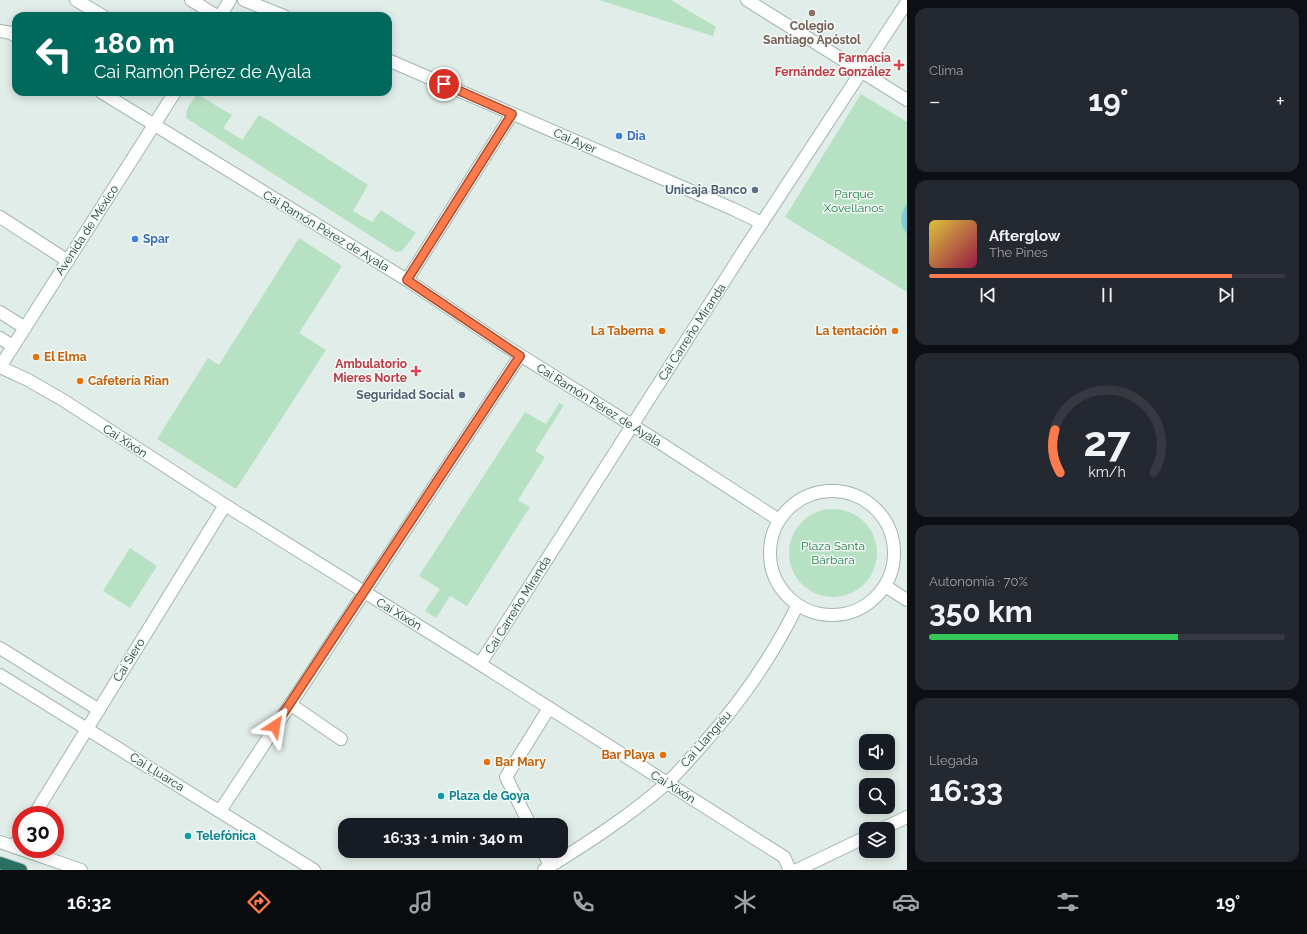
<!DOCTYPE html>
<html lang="es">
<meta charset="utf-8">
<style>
body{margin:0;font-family:Raleway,sans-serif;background:#242831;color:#f1f3f6;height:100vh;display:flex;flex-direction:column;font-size:15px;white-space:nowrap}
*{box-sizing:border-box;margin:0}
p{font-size:13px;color:#9ea1a6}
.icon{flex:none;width:22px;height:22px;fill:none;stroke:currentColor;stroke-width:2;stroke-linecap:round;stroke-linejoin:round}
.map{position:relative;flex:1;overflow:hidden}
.side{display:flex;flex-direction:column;gap:8px;padding:8px;background:#0d0f14;width:400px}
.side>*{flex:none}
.top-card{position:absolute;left:12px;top:12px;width:380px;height:84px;border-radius:12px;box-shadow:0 2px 10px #0003;background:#00695c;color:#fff;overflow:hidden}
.buttons{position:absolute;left:859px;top:734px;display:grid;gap:8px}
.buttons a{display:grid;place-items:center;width:36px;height:36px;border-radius:8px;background:#171b24;box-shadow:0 2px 10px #0003;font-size:20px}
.speed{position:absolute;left:12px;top:806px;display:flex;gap:8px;font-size:20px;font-weight:700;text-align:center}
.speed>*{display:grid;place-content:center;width:52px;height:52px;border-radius:50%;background:#171b24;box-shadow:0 2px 10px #0003;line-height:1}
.speed .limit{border:6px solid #d22;background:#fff;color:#111}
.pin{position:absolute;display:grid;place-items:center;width:34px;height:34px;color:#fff;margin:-17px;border:2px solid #fff;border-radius:50%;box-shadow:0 1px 4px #0007}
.me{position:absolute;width:44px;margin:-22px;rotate:33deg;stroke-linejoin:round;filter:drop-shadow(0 0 3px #0008)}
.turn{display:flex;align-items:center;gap:14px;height:84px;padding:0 16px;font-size:18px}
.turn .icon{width:52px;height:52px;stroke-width:2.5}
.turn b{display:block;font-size:28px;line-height:34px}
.big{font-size:30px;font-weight:700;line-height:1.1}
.side .widget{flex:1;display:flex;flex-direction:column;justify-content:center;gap:6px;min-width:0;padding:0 14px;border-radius:12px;background:#242831}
.side .dial{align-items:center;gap:0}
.dial svg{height:104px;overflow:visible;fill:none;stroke:#363941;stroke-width:7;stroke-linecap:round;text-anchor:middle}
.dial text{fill:#f1f3f6;stroke:none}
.song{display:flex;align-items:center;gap:12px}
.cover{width:48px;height:48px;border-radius:6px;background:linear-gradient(135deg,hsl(50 70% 55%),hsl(340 70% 35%))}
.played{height:4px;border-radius:2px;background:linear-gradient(90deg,#ff7b4d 85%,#363941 85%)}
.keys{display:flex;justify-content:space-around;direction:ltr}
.heat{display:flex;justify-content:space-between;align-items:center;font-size:22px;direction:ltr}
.charge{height:6px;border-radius:3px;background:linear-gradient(90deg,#34c759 70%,#363941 0)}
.trip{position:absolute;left:338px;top:818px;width:230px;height:40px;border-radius:12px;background:#171b24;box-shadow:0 2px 10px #0003;font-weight:700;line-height:40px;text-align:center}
.tabs{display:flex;height:64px;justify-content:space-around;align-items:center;background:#090b0e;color:#9ea1a6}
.tabs .icon{width:28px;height:28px}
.tabs .on{color:#ff7b4d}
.tabs b{font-size:18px;color:#f1f3f6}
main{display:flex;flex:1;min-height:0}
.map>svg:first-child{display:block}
</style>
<main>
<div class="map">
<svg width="907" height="870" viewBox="0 0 907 870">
<rect width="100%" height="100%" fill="#e1ede8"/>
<!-- green -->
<g fill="#b7e1c3">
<polygon points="599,0 671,0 716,27 713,36"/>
<polygon points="197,94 232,115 223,128 242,140 259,115 271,122 368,185 353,211 372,222 381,210 416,233 402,251 396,252 186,118 187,109"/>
<polygon points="861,94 907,122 907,204 902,215 902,223 907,234 907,292 785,217"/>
<polygon points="299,238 342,266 299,333 326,350 236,489 157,439 208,358 219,365"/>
<polygon points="559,403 564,405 535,451 545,457 518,500 530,507 467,606 450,596 436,618 425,611 440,589 419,576 525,412 546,424"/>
<circle cx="833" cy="553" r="44"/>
<polygon points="130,548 157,566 130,608 103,591"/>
</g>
<!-- water -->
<path fill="#83cbd9" d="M 907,204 L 907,234 C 899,225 900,213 907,204 Z"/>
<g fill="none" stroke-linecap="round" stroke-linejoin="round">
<!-- street casing -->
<g stroke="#a3b6b0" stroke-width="14">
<g id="street">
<polyline points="76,0 103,16"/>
<polyline points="191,0 217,16"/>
<polyline points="244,0 284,16"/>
<polyline points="747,0 907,100"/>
<polyline points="220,16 230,0"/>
<polyline points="0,31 11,33 16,36"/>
<polyline points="388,60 733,209 762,223"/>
<polyline points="101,92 407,280 501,343 651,437 779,520"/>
<polyline points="0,217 68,261"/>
<polyline points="407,280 512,114"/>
<polyline points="0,312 25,328"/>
<polyline points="0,338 13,346"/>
<polyline points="0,367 28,380 63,400 225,505 480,664 784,857 790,870"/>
<polyline points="0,367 175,92"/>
<circle cx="832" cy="553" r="62"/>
<polyline points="885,586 907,600"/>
<polyline points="0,648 99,710"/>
<polyline points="480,664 746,247 907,2"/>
<polyline points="0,675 314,870"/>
<polyline points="290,704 341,739"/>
<polyline points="220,811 520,356"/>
<polyline points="34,815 225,505"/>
<polyline points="530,825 506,777 549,708"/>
<polyline points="882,829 907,817"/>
<polyline points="0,842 81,870"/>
<polyline points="14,847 21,835"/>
<polyline points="543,851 550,866"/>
<path d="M 544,870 C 586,844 628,817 666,784 C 677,774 687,762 697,751 C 736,708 772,658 797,606"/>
<polyline points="797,870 866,837"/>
</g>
</g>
<!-- highway casing -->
<g stroke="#c0cac7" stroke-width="14">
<polyline id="highway" points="0,863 21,870"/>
</g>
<!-- street -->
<use href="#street" stroke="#fff" stroke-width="12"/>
<!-- highway -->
<use href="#highway" stroke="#277062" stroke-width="12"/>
</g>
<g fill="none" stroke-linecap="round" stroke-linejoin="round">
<!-- route casing -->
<g stroke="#a65032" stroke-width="10">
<polyline id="route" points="275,726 520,356 407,280 512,114 444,84"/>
</g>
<!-- route -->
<use href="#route" stroke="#ff7b4d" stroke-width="7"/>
</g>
<!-- markers -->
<circle fill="#8d6e63" stroke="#f2f9f6" stroke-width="1.5" cx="812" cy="13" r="4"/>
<g fill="#e0444e" stroke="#f2f9f6" stroke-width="1.5">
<path d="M897 59h4v4h4v4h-4v4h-4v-4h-4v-4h4z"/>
<path d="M414 365h4v4h4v4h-4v4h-4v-4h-4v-4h4z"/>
</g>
<g fill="#3f7fe0" stroke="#f2f9f6" stroke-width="1.5">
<circle cx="619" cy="136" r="4"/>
<circle cx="135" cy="239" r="4"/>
</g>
<g fill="#5c6f8a" stroke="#f2f9f6" stroke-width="1.5">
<circle cx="755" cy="190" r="4"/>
<circle cx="462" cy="395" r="4"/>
</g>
<g fill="#e8710a" stroke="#f2f9f6" stroke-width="1.5">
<circle cx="662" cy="331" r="4"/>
<circle cx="895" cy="331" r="4"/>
<circle cx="36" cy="357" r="4"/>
<circle cx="80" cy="381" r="4"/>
<circle cx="663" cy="755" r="4"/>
<circle cx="487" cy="762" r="4"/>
</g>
<g fill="#0f9aa8" stroke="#f2f9f6" stroke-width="1.5">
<circle cx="441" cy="796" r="4"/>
<circle cx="188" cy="836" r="4"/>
</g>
<g text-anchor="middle" stroke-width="3" stroke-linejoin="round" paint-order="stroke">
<!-- education labels -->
<g font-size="12" font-weight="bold" fill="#785e54" stroke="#f2f9f6">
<text x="812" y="30">Colegio<tspan x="812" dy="14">Santiago Apóstol</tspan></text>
</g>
<!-- health labels -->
<g font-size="12" font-weight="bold" fill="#be3a42" stroke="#f2f9f6" text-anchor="end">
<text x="891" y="62">Farmacia<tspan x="891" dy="14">Fernández González</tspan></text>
<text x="407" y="368">Ambulatorio<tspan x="407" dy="14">Mieres Norte</tspan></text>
</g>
<!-- shop labels -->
<g font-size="12" font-weight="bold" fill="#366cbe" stroke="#f2f9f6" text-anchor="start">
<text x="627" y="140">Dia</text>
<text x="143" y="243">Spar</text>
</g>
<!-- street labels -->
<g font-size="12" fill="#1f4038" stroke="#f2f9f6">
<text transform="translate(575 141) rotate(23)" y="4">Cai Ayer</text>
<text transform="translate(87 230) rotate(-57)" y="4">Avenida de México</text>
<text transform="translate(326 231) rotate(31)" y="4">Cai Ramón Pérez de Ayala</text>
<text transform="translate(692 332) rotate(-57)" y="4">Cai Carreño Miranda</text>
<text transform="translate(599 405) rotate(32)" y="4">Cai Ramón Pérez de Ayala</text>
<text transform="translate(125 441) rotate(33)" y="4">Cai Xixón</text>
<text transform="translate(518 605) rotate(-58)" y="4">Cai Carreño Miranda</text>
<text transform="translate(399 614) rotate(31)" y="4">Cai Xixón</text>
<text transform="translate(129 660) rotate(-58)" y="4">Cai Siero</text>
<text transform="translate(706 739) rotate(-49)" y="4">Cai Llangréu</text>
<text transform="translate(157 772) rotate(32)" y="4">Cai Ḷḷuarca</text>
<text transform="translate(673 787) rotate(32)" y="4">Cai Xixón</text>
</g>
<!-- service labels -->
<g font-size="12" font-weight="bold" fill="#4e5e75" stroke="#f2f9f6" text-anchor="end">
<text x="747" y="194">Unicaja Banco</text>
<text x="454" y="399">Seguridad Social</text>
</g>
<!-- park labels -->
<g font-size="12" fill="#257c47" stroke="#f2f9f6">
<text x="854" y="198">Parque<tspan x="854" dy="14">Xovellanos</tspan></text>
<text x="833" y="550">Plaza Santa<tspan x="833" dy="14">Bárbara</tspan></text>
</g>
<!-- food labels -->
<g font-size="12" font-weight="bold" fill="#c56008" stroke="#f2f9f6" text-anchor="end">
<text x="654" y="335">La Taberna</text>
<text x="887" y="335">La tentación</text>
<text x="44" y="361" text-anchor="start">El Elma</text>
<text x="88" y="385" text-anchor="start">Cafetería Rian</text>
<text x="655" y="759">Bar Playa</text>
<text x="495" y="766" text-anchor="start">Bar Mary</text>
</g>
<!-- culture labels -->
<g font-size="12" font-weight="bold" fill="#0d838f" stroke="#f2f9f6" text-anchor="start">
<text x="449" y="800">Plaza de Goya</text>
<text x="196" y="840">Telefónica</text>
</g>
</g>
</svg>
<div class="buttons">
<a><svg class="icon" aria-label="sound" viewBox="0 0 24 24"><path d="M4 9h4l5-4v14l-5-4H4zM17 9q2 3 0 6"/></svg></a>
<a><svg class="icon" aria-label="search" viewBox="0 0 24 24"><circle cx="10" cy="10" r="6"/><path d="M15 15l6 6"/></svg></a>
<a><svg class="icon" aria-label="layers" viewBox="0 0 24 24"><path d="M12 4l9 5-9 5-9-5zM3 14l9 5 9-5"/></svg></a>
</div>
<div class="speed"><div class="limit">30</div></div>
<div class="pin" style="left:444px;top:84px;background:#d93025"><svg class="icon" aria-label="arrive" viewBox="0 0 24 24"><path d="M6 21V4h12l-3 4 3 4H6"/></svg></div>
<svg class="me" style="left:275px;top:726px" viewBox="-20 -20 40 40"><path d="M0-17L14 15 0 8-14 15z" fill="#ff7b4d" stroke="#fff" stroke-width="4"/></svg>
<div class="trip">16:33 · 1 min · 340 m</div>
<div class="top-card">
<div class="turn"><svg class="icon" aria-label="left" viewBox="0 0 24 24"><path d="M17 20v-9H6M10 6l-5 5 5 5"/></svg><div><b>180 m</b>Cai Ramón Pérez de Ayala</div></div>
</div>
</div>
<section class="side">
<div class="widget"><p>Clima</p>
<div class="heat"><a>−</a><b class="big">19°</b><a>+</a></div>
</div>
<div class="widget">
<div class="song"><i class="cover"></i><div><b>Afterglow</b><p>The Pines</p></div></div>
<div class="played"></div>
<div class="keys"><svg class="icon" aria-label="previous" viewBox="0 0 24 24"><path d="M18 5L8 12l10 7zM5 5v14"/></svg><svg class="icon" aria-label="pause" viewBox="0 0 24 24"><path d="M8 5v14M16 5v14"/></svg><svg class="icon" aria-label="next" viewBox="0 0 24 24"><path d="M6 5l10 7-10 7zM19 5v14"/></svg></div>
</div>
<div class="widget dial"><svg viewBox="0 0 100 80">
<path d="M14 69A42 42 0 1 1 86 69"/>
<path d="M14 69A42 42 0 0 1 10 36" stroke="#ff7b4d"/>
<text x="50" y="56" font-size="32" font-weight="700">27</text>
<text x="50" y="72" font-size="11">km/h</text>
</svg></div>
<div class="widget"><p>Autonomía · 70%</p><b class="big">350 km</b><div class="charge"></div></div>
<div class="widget"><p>Llegada</p><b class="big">16:33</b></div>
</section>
</main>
<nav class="tabs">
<b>16:32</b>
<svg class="icon on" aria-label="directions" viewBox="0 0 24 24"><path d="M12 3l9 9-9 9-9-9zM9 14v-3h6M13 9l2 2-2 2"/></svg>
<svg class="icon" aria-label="music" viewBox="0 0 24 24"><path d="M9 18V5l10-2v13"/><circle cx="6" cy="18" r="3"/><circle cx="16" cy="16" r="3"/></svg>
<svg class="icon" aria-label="phone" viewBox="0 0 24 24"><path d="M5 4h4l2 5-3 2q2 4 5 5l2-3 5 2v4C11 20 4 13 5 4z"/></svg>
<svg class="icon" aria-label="climate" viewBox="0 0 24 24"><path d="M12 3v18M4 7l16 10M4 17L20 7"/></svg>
<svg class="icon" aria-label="car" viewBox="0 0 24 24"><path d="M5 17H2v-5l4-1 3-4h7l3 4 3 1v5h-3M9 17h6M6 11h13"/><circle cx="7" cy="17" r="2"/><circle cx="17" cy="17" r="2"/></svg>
<svg class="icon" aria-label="filters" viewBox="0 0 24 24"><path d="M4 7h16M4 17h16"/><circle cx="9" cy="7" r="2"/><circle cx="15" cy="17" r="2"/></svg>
<b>19°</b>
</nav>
